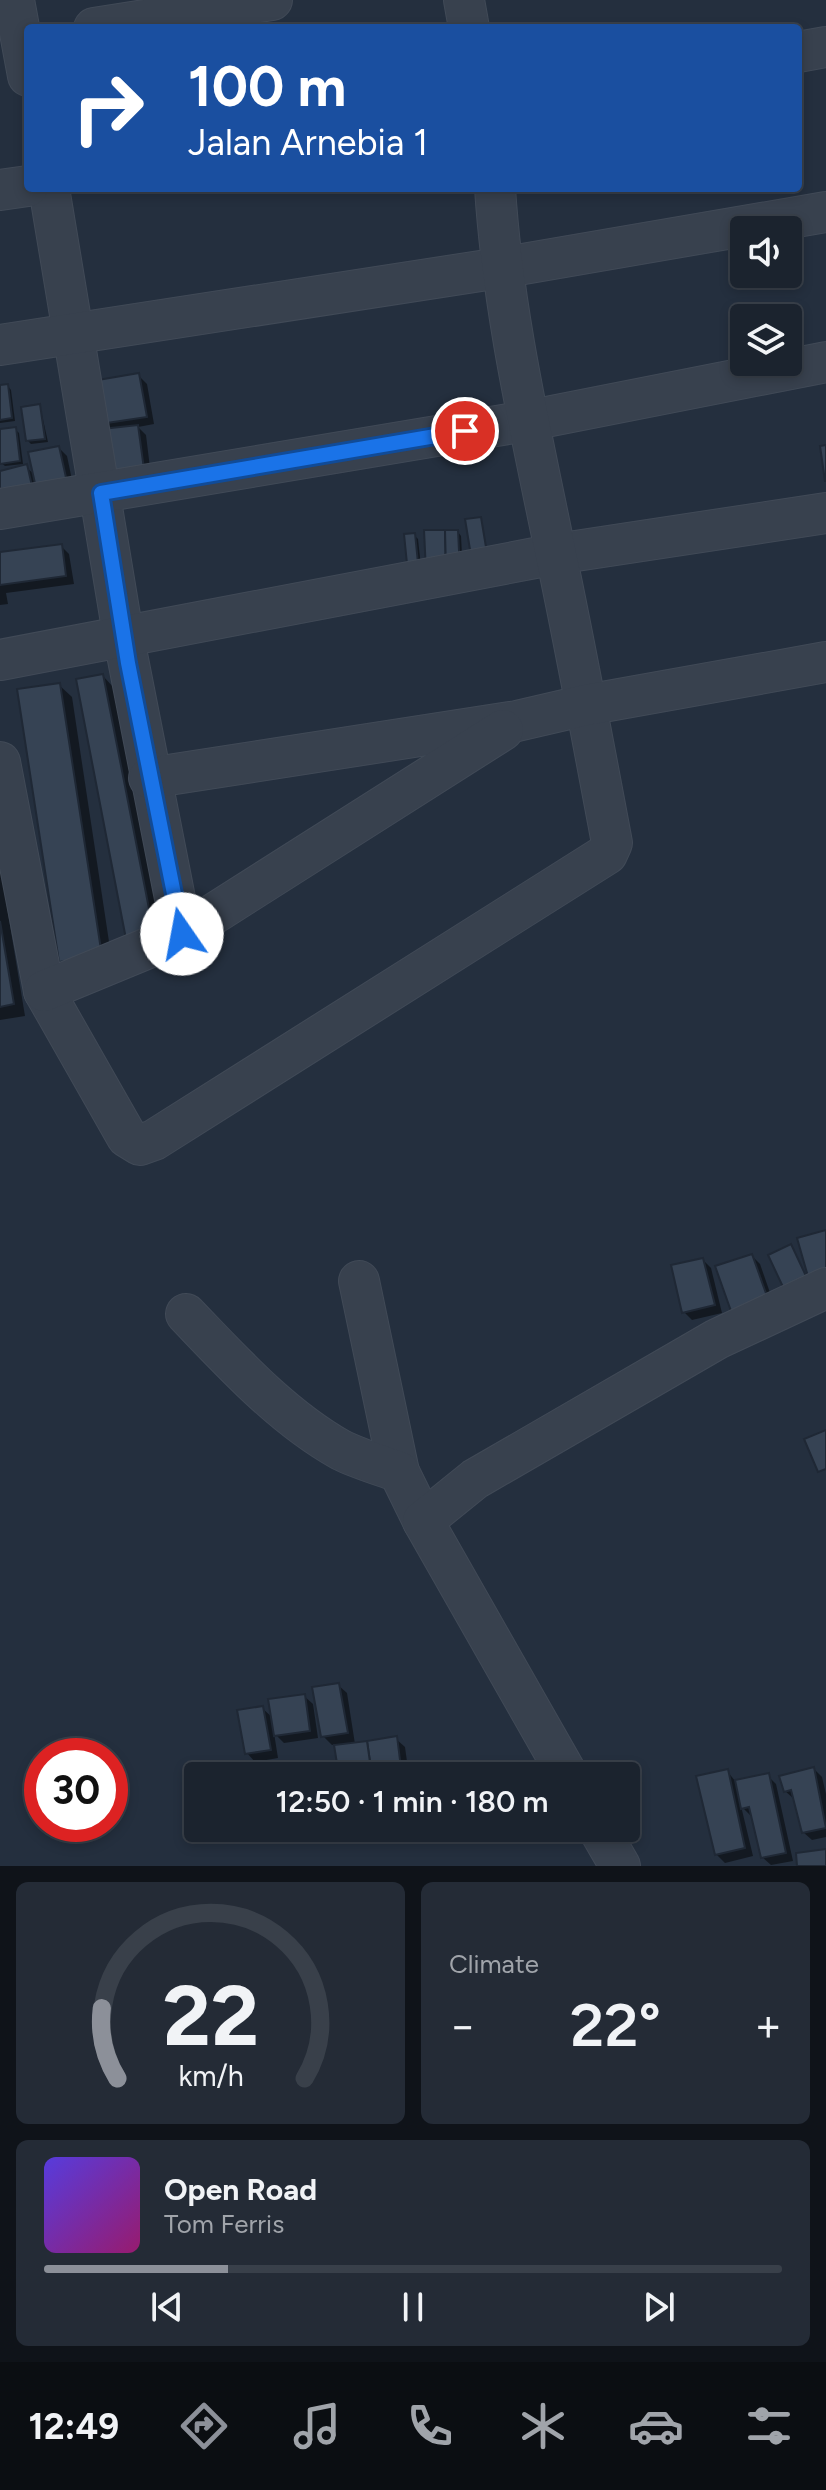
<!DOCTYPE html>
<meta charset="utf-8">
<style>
body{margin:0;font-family:Figtree,sans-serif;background:#242b36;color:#f1f3f6;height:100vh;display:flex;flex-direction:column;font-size:30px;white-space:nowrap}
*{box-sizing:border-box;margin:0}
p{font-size:26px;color:#a0a4aa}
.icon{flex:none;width:44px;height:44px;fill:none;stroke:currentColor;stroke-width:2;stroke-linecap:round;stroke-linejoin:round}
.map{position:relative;height:1866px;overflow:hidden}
.side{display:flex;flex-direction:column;gap:16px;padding:16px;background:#0f1319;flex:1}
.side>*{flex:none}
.top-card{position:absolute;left:24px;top:24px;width:778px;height:168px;border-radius:8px;box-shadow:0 4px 12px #0003,0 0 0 2px #39404a;background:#1a4fa0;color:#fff;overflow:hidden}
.tools{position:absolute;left:730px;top:216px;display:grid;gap:16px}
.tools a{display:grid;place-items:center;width:72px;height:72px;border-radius:8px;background:#1b232e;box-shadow:0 4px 12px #0003,0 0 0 2px #39404a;font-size:40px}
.speed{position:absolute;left:24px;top:1738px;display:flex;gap:16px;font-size:40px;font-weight:700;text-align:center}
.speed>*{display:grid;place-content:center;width:104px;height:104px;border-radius:50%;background:#1b232e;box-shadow:0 4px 12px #0003,0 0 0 2px #39404a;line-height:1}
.speed .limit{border:12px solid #d22;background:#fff;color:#111}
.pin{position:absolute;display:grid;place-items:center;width:68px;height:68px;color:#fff;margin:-34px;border:4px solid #fff;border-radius:50%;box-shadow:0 2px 8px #0007}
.me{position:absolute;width:88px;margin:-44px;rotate:348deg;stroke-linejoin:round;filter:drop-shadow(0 0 6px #0008)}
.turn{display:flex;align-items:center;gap:28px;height:168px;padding:0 32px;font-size:36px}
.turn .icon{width:104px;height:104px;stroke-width:2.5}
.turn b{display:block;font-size:56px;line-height:68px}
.big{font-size:60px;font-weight:600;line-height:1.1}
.side .widget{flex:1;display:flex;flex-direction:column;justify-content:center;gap:12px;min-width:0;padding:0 28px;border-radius:12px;background:#242b36}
.side .dial{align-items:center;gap:0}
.dial svg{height:208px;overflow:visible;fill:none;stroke:#39404a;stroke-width:7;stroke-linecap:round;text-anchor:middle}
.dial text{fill:#f1f3f6;stroke:none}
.song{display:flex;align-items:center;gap:24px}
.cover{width:96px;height:96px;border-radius:12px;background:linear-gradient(135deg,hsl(250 70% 55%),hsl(320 70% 35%))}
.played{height:8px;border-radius:4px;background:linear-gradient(90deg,#8c9099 25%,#39404a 25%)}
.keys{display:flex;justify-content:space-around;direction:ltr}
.heat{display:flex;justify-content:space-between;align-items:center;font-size:44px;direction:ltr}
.side .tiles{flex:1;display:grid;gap:16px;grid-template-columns:1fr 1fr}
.widget:last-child{grid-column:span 2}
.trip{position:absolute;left:184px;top:1762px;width:456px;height:80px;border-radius:8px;background:#1b232e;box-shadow:0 4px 12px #0003,0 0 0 2px #39404a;font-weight:600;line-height:80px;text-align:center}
.tabs{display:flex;height:128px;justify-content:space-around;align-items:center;background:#0b0e12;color:#a0a4aa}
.tabs .icon{width:56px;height:56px}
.tabs .on{color:#8c9099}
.tabs b{font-size:36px;color:#f1f3f6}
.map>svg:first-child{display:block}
</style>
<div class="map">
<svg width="826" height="1866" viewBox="0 0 826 1866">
<rect width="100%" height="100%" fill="#242f3e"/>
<!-- shadow -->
<g fill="#0007">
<polygon points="138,375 147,384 154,424 138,427 146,435 151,476 102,423"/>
<polygon points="8,386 11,390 15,421 0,423 0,387"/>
<polygon points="40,406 48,442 31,444 28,441"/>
<polygon points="15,429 19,433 23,464 5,466 1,463 0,431"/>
<polygon points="59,448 67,456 76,499 0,481 0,473 26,467 35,475"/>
<polygon points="480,519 490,563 477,564"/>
<polygon points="458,532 461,536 463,574 432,574"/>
<polygon points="414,535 418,539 422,576 414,577"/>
<polygon points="61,546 69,554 74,584 6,593 8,604 0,605 0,554"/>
<polygon points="103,676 115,689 165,946 140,950"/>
<polygon points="59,685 72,697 113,968 74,974 61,961"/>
<polygon points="0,865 25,1016 0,1020"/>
<polygon points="752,1256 760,1264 775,1307 742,1318"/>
<polygon points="703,1260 711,1268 722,1313 692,1320 684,1312"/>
<polygon points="338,1685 347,1693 355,1744 396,1739 405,1747 409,1776 341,1776 336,1744 332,1745 323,1736"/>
<polygon points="304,1696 313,1704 318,1738 284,1743 274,1733 278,1758 255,1762 247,1753 262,1708 273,1718"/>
<polygon points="814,1769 822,1777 826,1794 826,1837 812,1840 803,1832 794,1799 785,1791"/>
<polygon points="727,1771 736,1782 768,1776 776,1784 793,1861 771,1865 762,1857 751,1816 741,1806 753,1856 725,1863 716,1854"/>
</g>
<!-- building -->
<g fill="#364354" stroke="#1f2835" stroke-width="2">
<polygon points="139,373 147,417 100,424 92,381"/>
<polygon points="8,384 12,418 0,420 0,385"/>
<polygon points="40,404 45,439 26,441 21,407"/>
<polygon points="138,425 144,469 107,473 102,429"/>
<polygon points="16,427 20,461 0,464 0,429"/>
<polygon points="826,445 826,481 825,481 820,446"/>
<polygon points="59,446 69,491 38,497 28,452"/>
<polygon points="27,464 32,486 0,489 0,471"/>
<polygon points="481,517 488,559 472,562 465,519"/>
<polygon points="424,530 445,530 446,571 426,572"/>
<polygon points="445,530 458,530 460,571 446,571"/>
<polygon points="415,533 419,573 408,574 404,534"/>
<polygon points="62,544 66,576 0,585 0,552"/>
<polygon points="103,674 154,934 126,939 76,679"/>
<polygon points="60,683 102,956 59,962 17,689"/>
<polygon points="0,921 14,1004 0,1007"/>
<polygon points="826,1230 826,1275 809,1280 797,1238"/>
<polygon points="791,1244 806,1276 783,1287 768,1255"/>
<polygon points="752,1254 768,1299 731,1311 715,1266"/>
<polygon points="703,1258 715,1305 682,1313 671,1265"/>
<polygon points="826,1430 826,1469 818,1472 804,1439"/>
<polygon points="339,1683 348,1733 321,1737 312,1687"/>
<polygon points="305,1694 310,1731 274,1736 268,1699"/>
<polygon points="263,1706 271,1750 245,1754 237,1710"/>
<polygon points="397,1736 402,1776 372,1776 367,1741"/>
<polygon points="367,1741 372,1776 339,1776 334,1745"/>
<polygon points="814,1767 826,1828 802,1833 791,1790 784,1792 779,1776"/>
<polygon points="728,1769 745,1848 715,1855 696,1776"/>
<polygon points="769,1773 786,1853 761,1858 749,1807 741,1809 735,1780"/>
<polygon points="826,1849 826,1866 797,1866 796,1853"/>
</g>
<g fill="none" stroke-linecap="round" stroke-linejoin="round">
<!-- minor casing -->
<g stroke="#414a57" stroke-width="42">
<g id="minor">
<polyline points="14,0 28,76"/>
<polyline points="464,0 469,28"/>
<polyline points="94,28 272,0"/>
<polyline points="798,52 826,47"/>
<polyline points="49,188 123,634 182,934"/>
<polyline points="0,190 28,186"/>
<polyline points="0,345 500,268 826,212"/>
<polyline points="0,509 526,421 826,362"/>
<polyline points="0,660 556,554 826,513"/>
<path d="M 0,762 L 44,991 L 127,1137 L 140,1145 L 154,1140 L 607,854 L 612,843 C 594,747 576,650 556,555 C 531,432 503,313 495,188"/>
<polyline points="149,778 517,721 586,705 826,662"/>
<polyline points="44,991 182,934 503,730"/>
<polyline points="359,1281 399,1472"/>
<path d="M 186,1314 C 232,1362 282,1417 341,1450 C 359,1459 380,1465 399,1472 L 423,1521"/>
<polyline points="568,1776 423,1521 475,1479 717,1339 826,1288"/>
<polyline points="598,1828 620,1866"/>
</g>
</g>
<!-- minor -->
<use href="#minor" stroke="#38414e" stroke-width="40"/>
</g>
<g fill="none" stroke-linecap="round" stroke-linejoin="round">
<!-- route casing -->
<g stroke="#114b97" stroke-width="20">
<polyline id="route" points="182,934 128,663 101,493 465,431"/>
</g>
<!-- route -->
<use href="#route" stroke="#1a73e8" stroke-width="14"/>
</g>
</svg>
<div class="tools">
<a><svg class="icon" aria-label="sound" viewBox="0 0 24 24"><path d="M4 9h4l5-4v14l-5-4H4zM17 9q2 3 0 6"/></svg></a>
<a><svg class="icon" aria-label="layers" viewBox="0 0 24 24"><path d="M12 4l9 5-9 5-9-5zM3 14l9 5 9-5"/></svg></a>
</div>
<div class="speed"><div class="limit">30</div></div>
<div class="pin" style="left:465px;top:431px;background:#d93025"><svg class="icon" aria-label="arrive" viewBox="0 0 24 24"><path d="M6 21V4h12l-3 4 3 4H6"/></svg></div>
<svg class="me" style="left:182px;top:934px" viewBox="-20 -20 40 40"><circle r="19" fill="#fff"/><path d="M0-13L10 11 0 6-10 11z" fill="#1a73e8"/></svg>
<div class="trip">12:50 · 1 min · 180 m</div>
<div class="top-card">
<div class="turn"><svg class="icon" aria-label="right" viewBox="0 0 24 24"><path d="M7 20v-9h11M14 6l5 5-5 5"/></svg><div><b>100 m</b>Jalan Arnebia 1</div></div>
</div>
</div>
<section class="side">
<div class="tiles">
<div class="widget dial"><svg viewBox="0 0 100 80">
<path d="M14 69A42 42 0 1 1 86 69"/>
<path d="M14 69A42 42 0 0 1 8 42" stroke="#8c9099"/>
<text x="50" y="56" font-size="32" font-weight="700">22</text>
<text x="50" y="72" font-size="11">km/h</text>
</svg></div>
<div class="widget"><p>Climate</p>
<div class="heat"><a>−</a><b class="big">22°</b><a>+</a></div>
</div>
<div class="widget">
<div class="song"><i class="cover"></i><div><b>Open Road</b><p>Tom Ferris</p></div></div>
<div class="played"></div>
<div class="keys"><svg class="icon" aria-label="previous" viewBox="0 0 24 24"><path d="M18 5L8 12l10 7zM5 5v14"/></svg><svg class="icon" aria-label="pause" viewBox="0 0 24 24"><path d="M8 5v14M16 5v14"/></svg><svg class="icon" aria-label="next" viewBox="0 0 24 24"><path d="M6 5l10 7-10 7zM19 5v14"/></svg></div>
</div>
</div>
</section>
<nav class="tabs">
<b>12:49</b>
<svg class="icon on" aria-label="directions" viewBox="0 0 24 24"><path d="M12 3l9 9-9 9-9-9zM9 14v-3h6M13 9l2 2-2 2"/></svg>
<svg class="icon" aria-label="music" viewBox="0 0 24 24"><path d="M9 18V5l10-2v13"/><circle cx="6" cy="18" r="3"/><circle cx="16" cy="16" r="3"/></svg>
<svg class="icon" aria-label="phone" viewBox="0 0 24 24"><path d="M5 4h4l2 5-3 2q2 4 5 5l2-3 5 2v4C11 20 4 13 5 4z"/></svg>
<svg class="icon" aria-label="climate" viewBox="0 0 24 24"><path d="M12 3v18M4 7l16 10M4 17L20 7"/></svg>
<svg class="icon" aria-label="car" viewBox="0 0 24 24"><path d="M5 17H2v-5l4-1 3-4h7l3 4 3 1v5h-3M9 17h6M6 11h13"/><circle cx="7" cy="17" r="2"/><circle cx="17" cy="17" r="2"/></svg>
<svg class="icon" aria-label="filters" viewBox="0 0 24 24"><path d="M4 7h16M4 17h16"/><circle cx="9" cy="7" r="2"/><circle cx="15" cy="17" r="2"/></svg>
</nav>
